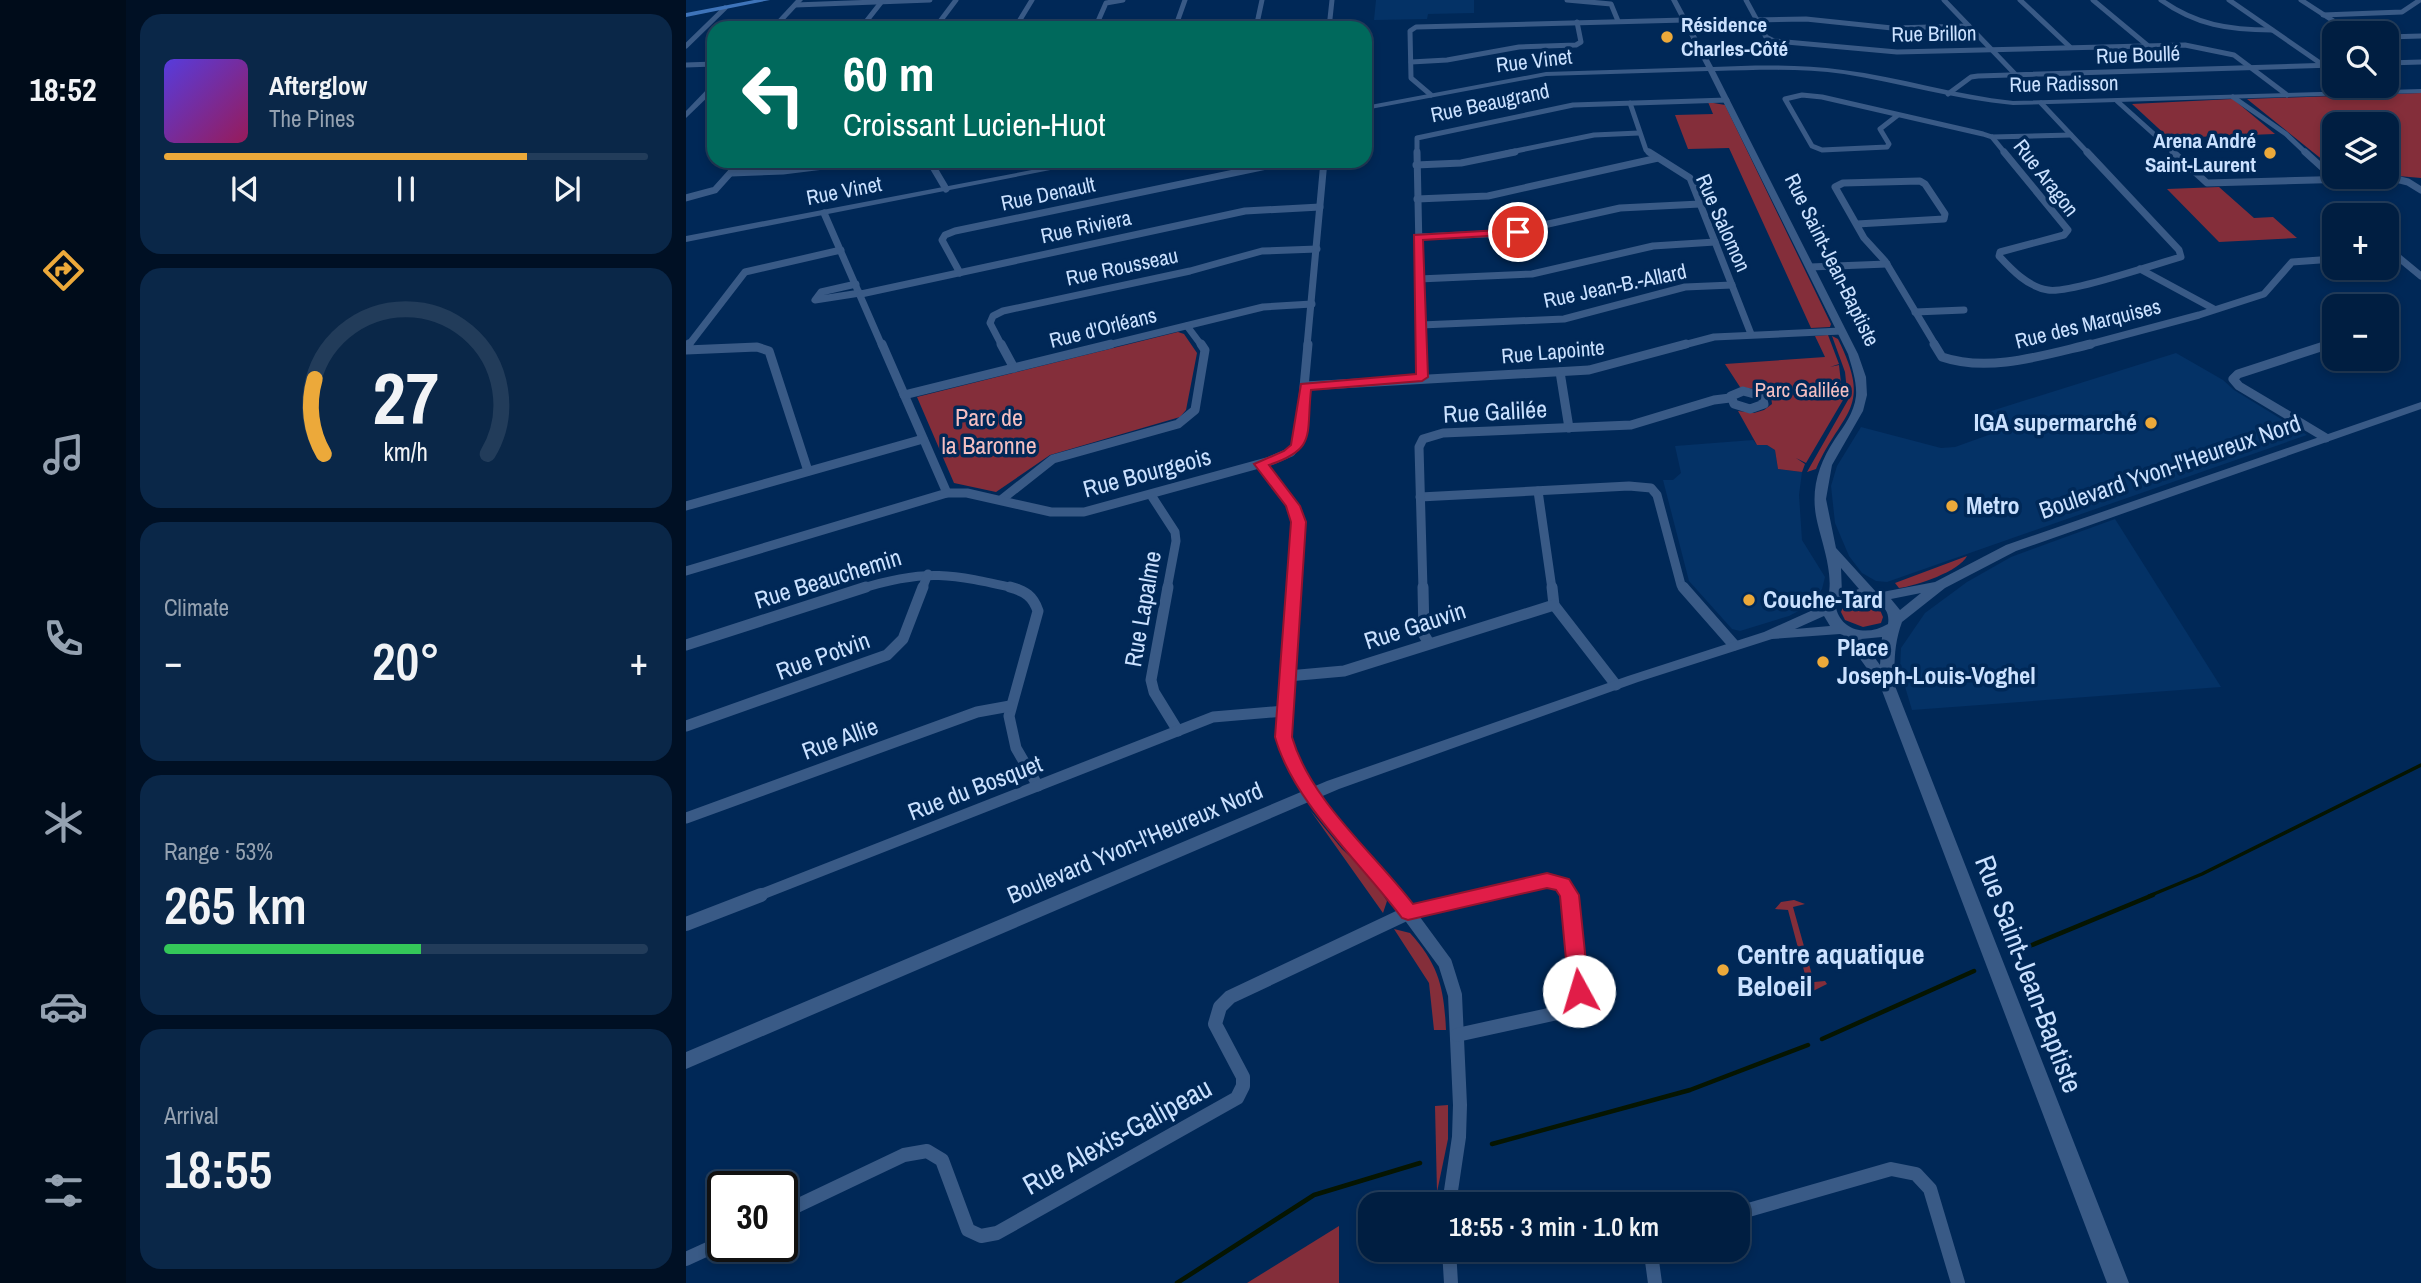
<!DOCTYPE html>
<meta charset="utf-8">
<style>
body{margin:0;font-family:"Archivo Narrow",sans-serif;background:#0a2748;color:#f1f3f6;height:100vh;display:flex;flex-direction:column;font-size:26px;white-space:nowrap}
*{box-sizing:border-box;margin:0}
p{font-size:23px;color:#95a2b1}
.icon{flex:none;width:38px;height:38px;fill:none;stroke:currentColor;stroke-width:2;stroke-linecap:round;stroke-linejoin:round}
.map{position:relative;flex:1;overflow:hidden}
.panel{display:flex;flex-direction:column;gap:14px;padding:14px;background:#001024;width:560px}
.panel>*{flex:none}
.top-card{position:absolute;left:21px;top:21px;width:665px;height:147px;border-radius:21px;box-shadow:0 4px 10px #0003,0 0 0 2px #223c5a;background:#00695c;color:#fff;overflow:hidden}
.controls{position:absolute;left:1636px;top:21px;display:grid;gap:14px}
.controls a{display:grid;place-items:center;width:77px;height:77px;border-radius:14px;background:#001e41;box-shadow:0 4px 10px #0003,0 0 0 2px #223c5a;font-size:35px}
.speed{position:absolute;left:21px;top:1171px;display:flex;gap:14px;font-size:35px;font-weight:700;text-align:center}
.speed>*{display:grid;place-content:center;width:91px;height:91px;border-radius:50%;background:#001e41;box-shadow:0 4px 10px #0003,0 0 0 2px #223c5a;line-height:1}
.speed .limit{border:4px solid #111;border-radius:10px;background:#fff;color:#111}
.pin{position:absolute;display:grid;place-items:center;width:60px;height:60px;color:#fff;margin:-30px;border:4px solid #fff;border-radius:50%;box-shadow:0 2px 7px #0007}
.me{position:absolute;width:77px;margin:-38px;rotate:354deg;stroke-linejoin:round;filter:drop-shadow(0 0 5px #0008)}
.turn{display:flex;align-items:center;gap:24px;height:147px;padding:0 21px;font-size:32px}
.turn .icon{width:91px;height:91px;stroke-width:2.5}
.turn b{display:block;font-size:49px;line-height:60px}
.big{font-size:52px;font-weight:600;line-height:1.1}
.panel .card{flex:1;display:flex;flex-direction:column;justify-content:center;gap:10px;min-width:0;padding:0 24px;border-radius:21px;background:#0a2748}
.panel .dial{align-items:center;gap:0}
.dial svg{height:182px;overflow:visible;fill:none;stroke:#223c5a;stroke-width:7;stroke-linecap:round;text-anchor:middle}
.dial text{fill:#f1f3f6;stroke:none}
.song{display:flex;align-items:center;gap:21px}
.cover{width:84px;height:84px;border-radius:10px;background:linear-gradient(135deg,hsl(250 70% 55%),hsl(330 70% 35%))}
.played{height:7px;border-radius:4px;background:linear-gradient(90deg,#eca93a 75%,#223c5a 75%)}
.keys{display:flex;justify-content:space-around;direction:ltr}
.heat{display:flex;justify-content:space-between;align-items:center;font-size:38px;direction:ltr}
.charge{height:10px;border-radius:5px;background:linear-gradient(90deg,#34c759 53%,#223c5a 0)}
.trip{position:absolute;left:672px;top:1192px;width:392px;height:70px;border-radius:21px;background:#001e41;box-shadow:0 4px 10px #0003,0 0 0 2px #223c5a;font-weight:600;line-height:70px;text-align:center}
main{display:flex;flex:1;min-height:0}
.tab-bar{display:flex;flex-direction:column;width:126px;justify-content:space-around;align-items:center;background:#000c1a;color:#95a2b1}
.tab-bar .icon{width:49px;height:49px}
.tab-bar .active{color:#eca93a}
.tab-bar b{font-size:32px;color:#f1f3f6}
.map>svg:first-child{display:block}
</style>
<main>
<nav class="tab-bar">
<b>18:52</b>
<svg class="icon active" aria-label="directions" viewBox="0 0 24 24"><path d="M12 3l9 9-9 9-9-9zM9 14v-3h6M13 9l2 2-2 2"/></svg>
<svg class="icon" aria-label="music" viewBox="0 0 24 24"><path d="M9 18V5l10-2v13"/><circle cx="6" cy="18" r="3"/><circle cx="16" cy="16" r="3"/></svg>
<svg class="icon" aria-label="phone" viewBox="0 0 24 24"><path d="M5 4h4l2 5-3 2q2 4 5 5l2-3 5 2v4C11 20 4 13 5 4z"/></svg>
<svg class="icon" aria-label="climate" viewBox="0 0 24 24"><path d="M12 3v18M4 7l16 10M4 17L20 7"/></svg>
<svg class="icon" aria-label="car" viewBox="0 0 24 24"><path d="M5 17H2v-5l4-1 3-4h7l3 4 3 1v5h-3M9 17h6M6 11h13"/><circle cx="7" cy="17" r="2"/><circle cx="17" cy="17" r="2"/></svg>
<svg class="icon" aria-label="filters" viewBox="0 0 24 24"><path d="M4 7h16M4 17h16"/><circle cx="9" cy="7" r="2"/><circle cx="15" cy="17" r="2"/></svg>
</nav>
<section class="panel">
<div class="card">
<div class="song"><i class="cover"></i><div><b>Afterglow</b><p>The Pines</p></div></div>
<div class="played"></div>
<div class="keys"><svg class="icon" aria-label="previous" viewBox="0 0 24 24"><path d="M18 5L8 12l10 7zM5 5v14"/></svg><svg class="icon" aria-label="pause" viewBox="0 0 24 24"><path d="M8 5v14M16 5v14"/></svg><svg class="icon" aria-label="next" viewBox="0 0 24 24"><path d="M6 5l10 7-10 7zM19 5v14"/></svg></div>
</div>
<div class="card dial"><svg viewBox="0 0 100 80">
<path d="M14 69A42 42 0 1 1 86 69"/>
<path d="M14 69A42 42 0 0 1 10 36" stroke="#eca93a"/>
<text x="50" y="56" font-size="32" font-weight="700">27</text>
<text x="50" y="72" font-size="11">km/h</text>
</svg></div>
<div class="card"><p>Climate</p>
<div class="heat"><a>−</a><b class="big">20°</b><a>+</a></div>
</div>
<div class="card"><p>Range · 53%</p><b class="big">265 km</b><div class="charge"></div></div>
<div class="card"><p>Arrival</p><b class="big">18:55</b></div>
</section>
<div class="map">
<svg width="1735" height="1283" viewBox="0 0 1735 1283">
<rect width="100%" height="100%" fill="#002857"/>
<!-- built -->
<g fill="#043266">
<polygon points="690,0 788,0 788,13 742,14 741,19 688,20"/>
<polygon points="1490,353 1537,380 1548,390 1621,435 1201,582 1190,581 1176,573 1163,556 1149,523 1145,486 1151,466 1175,427 1255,448 1269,447 1322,428 1302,412"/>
<polygon points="1067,440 1071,445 1081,445 1089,450 1092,469 1116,472 1113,495 1116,540 1139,577 1136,589 1122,606 1103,616 1054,631 1046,629 1003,581 977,480 987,480 995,473 989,446"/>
<polygon points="1429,519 1535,687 1226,710 1214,670 1215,648 1239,613 1281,582 1325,557"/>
</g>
<!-- green -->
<g fill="#842e3a">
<polygon points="1735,93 1735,178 1701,175 1701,124 1648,124 1648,169 1561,99"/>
<polygon points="1547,99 1589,134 1483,138 1446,104"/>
<polygon points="1022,102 1039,105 1145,324 1144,327 1125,328 1043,148 1002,149 989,115 1027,114"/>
<polygon points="1533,187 1568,218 1587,217 1611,238 1533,242 1481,189"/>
<polygon points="492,332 498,334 511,353 500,410 494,417 364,455 310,492 268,483 231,397"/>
<polygon points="1142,335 1153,364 1144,367 1153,365 1157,400 1120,463 1110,458 1119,464 1116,472 1092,469 1089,450 1081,445 1071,445 1052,411 1068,413 1078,410 1086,404 1085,396 1075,390 1054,387 1039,364 1139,357 1129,336"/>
<path d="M 1146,336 L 1152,339 C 1187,410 1157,409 1130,469 L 1121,472 L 1162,400 L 1159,372 Z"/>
<path d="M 1281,556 C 1274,571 1230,586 1213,588 L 1209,583 Z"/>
<path d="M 1177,602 L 1194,610 L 1197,617 L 1195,623 L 1177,627 L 1159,620 L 1155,612 C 1158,603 1168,601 1177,602 Z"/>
<polygon points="624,810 656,849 682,873 701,901 697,913"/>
<polygon points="1108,900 1119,904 1107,907 1128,982 1139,981 1141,984 1123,993 1114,992 1109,985 1121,982 1102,910 1089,909 1095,902"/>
<path d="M 708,929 L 724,933 C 753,965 758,988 760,1030 L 748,1030 L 743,983 Z"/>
<polygon points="762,1105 762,1139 751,1192 749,1106"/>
<polygon points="653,1226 653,1283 561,1283"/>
</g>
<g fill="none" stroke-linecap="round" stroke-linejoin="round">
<!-- stream-far1 -->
<polyline stroke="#061501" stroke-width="3.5" points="1463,896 1516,874 1735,765"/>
<!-- stream -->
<g stroke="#061501" stroke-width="4.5">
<polyline points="1329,952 1467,895"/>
<polyline points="1136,1039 1288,971"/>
<polyline points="806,1144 1004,1090 1122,1045"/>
<polyline points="491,1283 628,1195 734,1163"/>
</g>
<!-- minor-far4 -->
<g stroke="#395a86" stroke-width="5">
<polyline points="881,0 925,4 932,21"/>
<polyline points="1060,0 1080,37 1088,41 1211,52 1499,45 1548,55 1601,95"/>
<polyline points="1258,0 1329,74"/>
<polyline points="1334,0 1384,47"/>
<polyline points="1407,0 1461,45"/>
<path d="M 1475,0 C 1510,25 1543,30 1586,30"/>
<polyline points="1543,0 1637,65"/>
<polyline points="1615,0 1666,33"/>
<polyline points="109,5 244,0"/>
<polyline points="1637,15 1716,12 1734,0"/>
<polyline points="1069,20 1120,19 1206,28 1283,26"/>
<polyline points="175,28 197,0"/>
<polyline points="249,28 270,0"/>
<polyline points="329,28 346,0"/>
<polyline points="409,28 420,3 437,0"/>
<polyline points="489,28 499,0"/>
<polyline points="570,28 576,0"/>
<polyline points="643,28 646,0"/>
<polyline points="1701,37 1735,36"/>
<polyline points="0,46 39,8"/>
<polyline points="725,62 761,60 833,47 890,45 895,42 891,22"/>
<polyline points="1701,63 1735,62"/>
<polyline points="0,65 28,64"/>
<polyline points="1262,94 1285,77 1292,76 1648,65"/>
<polyline points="745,95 725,78 724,31 730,27 999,20"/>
<polyline points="1547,97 1600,134 1620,153"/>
<polyline points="1431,101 1489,153"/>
<polyline points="944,103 960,150 965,153"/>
<polyline points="1355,103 1402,153"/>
<polyline points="1212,115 1194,129 1203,144 1201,147 1136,150 1126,146 1099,99 1116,95 1136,97 1297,134 1306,137 1385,135"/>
<polyline points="1306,137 1319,153"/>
<polyline points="731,153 731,138 887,105 1041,100"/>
<polyline points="820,153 908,135 953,133"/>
</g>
<!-- minor-far3 -->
<g stroke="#395a86" stroke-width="7">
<polyline points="731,152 735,346"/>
<polyline points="963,152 1004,178 1065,334"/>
<path d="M 1318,152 L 1382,230 L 1378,235 L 1314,252 L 1313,256 C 1326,270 1342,287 1362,290 C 1381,294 1470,264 1495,257 L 1493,250 L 1401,152"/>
<polyline points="1487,152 1521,183 1706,178 1722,182 1735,190"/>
<polyline points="1619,152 1650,180"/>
<polyline points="247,161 247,167 260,189"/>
<polyline points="730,165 775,163 829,152"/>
<polyline points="45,173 97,171 178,161"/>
<polyline points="0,198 29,190 55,161"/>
<polyline points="731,199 802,196 972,158"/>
<polyline points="138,213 196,346"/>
<polyline points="1171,224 1258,219 1259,214 1239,184 1234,181 1157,183 1149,187 1178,238 1199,261 1250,346"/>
<polyline points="732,237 822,233 934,208 1014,204"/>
<polyline points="1701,248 1735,276"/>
<polyline points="1124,267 1201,264"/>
<polyline points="1454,269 1528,309"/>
<polyline points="274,273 256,240 259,235 269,231 591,164 638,162"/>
<polyline points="733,279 846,274 967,246 1029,242"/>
<polyline points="170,284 135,292 129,300 174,293"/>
<polyline points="175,294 559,211 634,207"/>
<polyline points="1229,312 1278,310"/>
<polyline points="735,325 878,319 999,287 1046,285"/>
<polyline points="501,326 516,346"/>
<polyline points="2,346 59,272 155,250"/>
<polyline points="316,346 304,323 307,316 317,311 504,271 576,251 631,249"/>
<polyline points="418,346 577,307 626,304"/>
<polyline points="621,346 638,161"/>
<polyline points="994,346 1028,337 1155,331"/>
<polyline points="1397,346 1513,315 1578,294 1606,262 1648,259"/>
<polyline points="1639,346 1648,343"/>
</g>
<!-- minor-far2 -->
<g stroke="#395a86" stroke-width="9">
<polyline points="196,344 261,493"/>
<polyline points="315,344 328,368"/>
<polyline points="735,344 736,377"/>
<path d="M 1248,344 L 1256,357 C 1303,373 1358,355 1405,344"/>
<polyline points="0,348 3,344"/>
<polyline points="0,350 71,347 83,351 122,471"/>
<polyline points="874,372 883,428"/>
<polyline points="619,386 903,370 1000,344"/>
<polygon points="1057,391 1076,396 1078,404 1064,409 1048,404 1045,396"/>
<polyline points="218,395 425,344"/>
<polyline points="1640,438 1553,386 1547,379 1552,374 1644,344"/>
<polyline points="575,464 607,506 612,522 608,589"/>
<polyline points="852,491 866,589"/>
<polyline points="465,495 489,532 490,541 481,589"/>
<polyline points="734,497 943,486 965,488 971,495 995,585 999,589"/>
<polyline points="315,500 367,459 492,424 509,410 519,350 515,344"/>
<polyline points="0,506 237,439"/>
<polyline points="0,571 261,493 281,493 365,512 398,512 584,461 605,452 613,441 622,344"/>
<path d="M 174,589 C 240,568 266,574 332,589"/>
<polyline points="236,589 242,574"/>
<polyline points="737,589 733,447 737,439 757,433 945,425 1028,400 1044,398"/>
</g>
<!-- minor-far1 -->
<g stroke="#395a86" stroke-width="11">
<path d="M 324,587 C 339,591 347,596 352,611 L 323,716 L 330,748 L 352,786"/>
<polyline points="482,587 465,680 468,692 492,731"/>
<path d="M 608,587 L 598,747 C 623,804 674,847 711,896"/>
<polyline points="737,587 738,635 743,643"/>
<polyline points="866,587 868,605 930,685"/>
<polyline points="997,587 1048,645"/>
<polyline points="0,645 180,587"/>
<polyline points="602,676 658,671 868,605"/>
<polyline points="0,726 201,655 217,639 237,587"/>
<polyline points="0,818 291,712 324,706"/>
<polyline points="71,896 527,717 599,711"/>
<polyline points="793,896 861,880 876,884 883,896"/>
</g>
<!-- minor -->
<g stroke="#395a86" stroke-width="14">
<polyline points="709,895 759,963 769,995 774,1105 773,1137 763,1204"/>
<polyline points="0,924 75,895"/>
<polyline points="771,1035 876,1012 890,1002 893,991 883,895"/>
<polyline points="96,1213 218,1155 241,1151 256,1160 282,1230 295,1236 311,1233 551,1098 557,1086 557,1077 529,1024 534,1007 544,997 722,913 800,895"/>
<polyline points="1052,1213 1205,1169 1230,1174 1244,1189 1272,1283"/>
<polyline points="763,1250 765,1283"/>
<polyline points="969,1250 966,1261 969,1283"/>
<polyline points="0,1259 37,1242"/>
</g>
<!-- tertiary -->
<g fill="#395a86" fill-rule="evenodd">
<polygon points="110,0 117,0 91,28 84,28"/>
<path d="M 985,0 L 991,0 L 1027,67 C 1070,65 1114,64 1157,70 C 1214,77 1269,95 1327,101 L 1735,89 L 1735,93 L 1327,105 C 1270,100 1215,83 1158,74 C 1116,68 1072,70 1029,71 L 1172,354 L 1180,377 L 1181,395 L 1177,411 L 1146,465 L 1140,499 L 1150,548 L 1191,593 L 1249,582 L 1320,545 L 1735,402 L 1735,409 L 1330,551 L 1259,588 L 1216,622 C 1208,644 1208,663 1209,686 L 1443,1283 L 1421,1283 L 1195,688 L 1157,635 L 1154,634 L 1086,639 L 952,682 L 653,789 L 0,1069 L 0,1052 L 641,781 L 942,676 L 1078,632 L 1138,605 C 1153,584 1134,539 1130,516 C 1125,488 1133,463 1149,439 C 1158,426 1168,413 1170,396 C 1171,382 1166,368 1162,354 L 1022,71 L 860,76 L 679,110 L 679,106 L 860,72 L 1020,67 ZM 1155,568 L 1173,589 L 1156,594 ZM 1235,593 L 1214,610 L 1205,599 ZM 1173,597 C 1189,599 1205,606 1202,624 C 1182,636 1156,632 1150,608 L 1153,604 ZM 1138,616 L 1144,626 L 1109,629 ZM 1196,637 L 1194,665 L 1175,639 Z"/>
<polygon points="25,85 28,85 28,91 0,118 0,111"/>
<polygon points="393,161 410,161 0,242 0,236"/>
</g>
<!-- secondary -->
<polygon fill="#3e74ba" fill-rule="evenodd" points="68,0 84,0 0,17 0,13"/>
</g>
<!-- route -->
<path fill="#e11d48" stroke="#92132f" stroke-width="2" d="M 832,229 L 836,229 L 836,234 L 737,240 L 742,377 L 736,381 L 625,390 C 620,435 631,449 583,465 L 614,506 L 620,522 L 606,737 C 624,800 687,852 727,904 L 861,873 L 883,879 L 893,895 L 903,991 L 900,997 L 893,999 L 886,997 L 883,991 L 874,896 L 870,890 L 861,888 L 722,920 L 716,918 C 675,863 607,802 589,737 L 605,522 L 600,506 L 568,464 L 598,451 L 605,445 L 615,384 L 730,374 L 728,235 Z"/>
<!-- markers -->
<g fill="#eca93a" stroke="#002857" stroke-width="2.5">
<circle cx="981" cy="37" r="7"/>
<circle cx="1584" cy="153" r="7"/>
<circle cx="1465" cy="423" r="7"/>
<circle cx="1266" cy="506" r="7"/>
<circle cx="1063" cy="600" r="7"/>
<circle cx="1137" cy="662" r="7"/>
<circle cx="1037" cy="970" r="7"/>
</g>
<g text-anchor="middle" stroke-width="7" stroke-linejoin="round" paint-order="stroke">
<!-- far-poi labels -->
<g font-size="21" font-weight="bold" fill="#cae1ff" stroke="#002857" text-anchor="start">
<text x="995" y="32">Résidence<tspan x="995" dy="24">Charles-Côté</tspan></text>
<text x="1570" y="148" text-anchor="end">Arena André<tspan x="1570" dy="24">Saint-Laurent</tspan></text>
</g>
<!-- far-street labels -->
<g font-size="21" fill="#cae1ff" stroke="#002857">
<text transform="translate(1248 34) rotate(-1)" y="7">Rue Brillon</text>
<text transform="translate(1452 55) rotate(-2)" y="7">Rue Boullé</text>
<text transform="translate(848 61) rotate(-7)" y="7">Rue Vinet</text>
<text transform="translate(1378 84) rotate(-1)" y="7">Rue Radisson</text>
<text transform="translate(804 103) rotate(-12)" y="7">Rue Beaugrand</text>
<text transform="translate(1360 178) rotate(52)" y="7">Rue Aragon</text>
<text transform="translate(158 191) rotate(-11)" y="7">Rue Vinet</text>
<text transform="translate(362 194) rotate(-12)" y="7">Rue Denault</text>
<text transform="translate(1037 223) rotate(66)" y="7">Rue Salomon</text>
<text transform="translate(400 227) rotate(-12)" y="7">Rue Riviera</text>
<text transform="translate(1146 260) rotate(64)" y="7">Rue Saint-Jean-Baptiste</text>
<text transform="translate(436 267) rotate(-12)" y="7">Rue Rousseau</text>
<text transform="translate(929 286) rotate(-12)" y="7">Rue Jean-B.-Allard</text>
<text transform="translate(1402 324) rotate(-14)" y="7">Rue des Marquises</text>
<text transform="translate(417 328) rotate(-14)" y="7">Rue d'Orléans</text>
<text transform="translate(867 352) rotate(-5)" y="7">Rue Lapointe</text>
</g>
<!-- far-park labels -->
<g font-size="21" fill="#f4bfc1" stroke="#002857">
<text x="1116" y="397">Parc Galilée</text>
</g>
<!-- street labels -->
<g font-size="24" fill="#cae1ff" stroke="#002857">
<text transform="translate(809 412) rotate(-3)" y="8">Rue Galilée</text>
<text transform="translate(1484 467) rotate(-19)" y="8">Boulevard Yvon-l'Heureux Nord</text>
<text transform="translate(461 473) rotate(-15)" y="8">Rue Bourgeois</text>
<text transform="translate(142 579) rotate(-17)" y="8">Rue Beauchemin</text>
<text transform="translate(457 609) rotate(-80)" y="8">Rue Lapalme</text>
<text transform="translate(729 626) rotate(-18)" y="8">Rue Gauvin</text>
<text transform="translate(137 656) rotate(-20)" y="8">Rue Potvin</text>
<text transform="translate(154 739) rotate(-20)" y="8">Rue Allie</text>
<text transform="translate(289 788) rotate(-21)" y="8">Rue du Bosquet</text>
<text transform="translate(449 843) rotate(-23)" y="8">Boulevard Yvon-l'Heureux Nord</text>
</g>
<!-- park labels -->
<g font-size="24" fill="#f4bfc1" stroke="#002857">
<text x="303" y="426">Parc de<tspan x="303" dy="28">la Baronne</tspan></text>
</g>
<!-- poi labels -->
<g font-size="24" font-weight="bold" fill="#cae1ff" stroke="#002857" text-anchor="start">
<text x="1451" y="431" text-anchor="end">IGA supermarché</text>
<text x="1280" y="514">Metro</text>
<text x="1077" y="608">Couche-Tard</text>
<text x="1151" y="656">Place<tspan x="1151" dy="28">Joseph-Louis-Voghel</tspan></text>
</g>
<!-- near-poi labels -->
<g font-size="28" font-weight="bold" fill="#cae1ff" stroke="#002857" text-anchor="start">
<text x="1051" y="964">Centre aquatique<tspan x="1051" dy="32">Beloeil</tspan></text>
</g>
<!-- near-street labels -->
<g font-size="28" fill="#cae1ff" stroke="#002857">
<text transform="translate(1343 974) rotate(69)" y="10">Rue Saint-Jean-Baptiste</text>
<text transform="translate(431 1136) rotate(-29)" y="10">Rue Alexis-Galipeau</text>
</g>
</g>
</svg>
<div class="controls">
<a><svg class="icon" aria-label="search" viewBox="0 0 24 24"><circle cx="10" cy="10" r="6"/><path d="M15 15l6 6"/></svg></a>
<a><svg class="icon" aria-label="layers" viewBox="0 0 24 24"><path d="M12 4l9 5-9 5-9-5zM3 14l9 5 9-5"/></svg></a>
<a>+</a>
<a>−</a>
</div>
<div class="speed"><div class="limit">30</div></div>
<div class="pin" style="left:832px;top:232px;background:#d93025"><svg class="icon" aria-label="arrive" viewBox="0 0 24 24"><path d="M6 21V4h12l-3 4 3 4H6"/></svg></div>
<svg class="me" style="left:893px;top:991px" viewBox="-20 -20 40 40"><circle r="19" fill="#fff"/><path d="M0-13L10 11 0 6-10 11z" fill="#e11d48"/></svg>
<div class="trip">18:55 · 3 min · 1.0 km</div>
<div class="top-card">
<div class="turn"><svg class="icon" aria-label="left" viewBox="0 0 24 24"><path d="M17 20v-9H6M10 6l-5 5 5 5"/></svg><div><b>60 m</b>Croissant Lucien-Huot</div></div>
</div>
</div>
</main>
